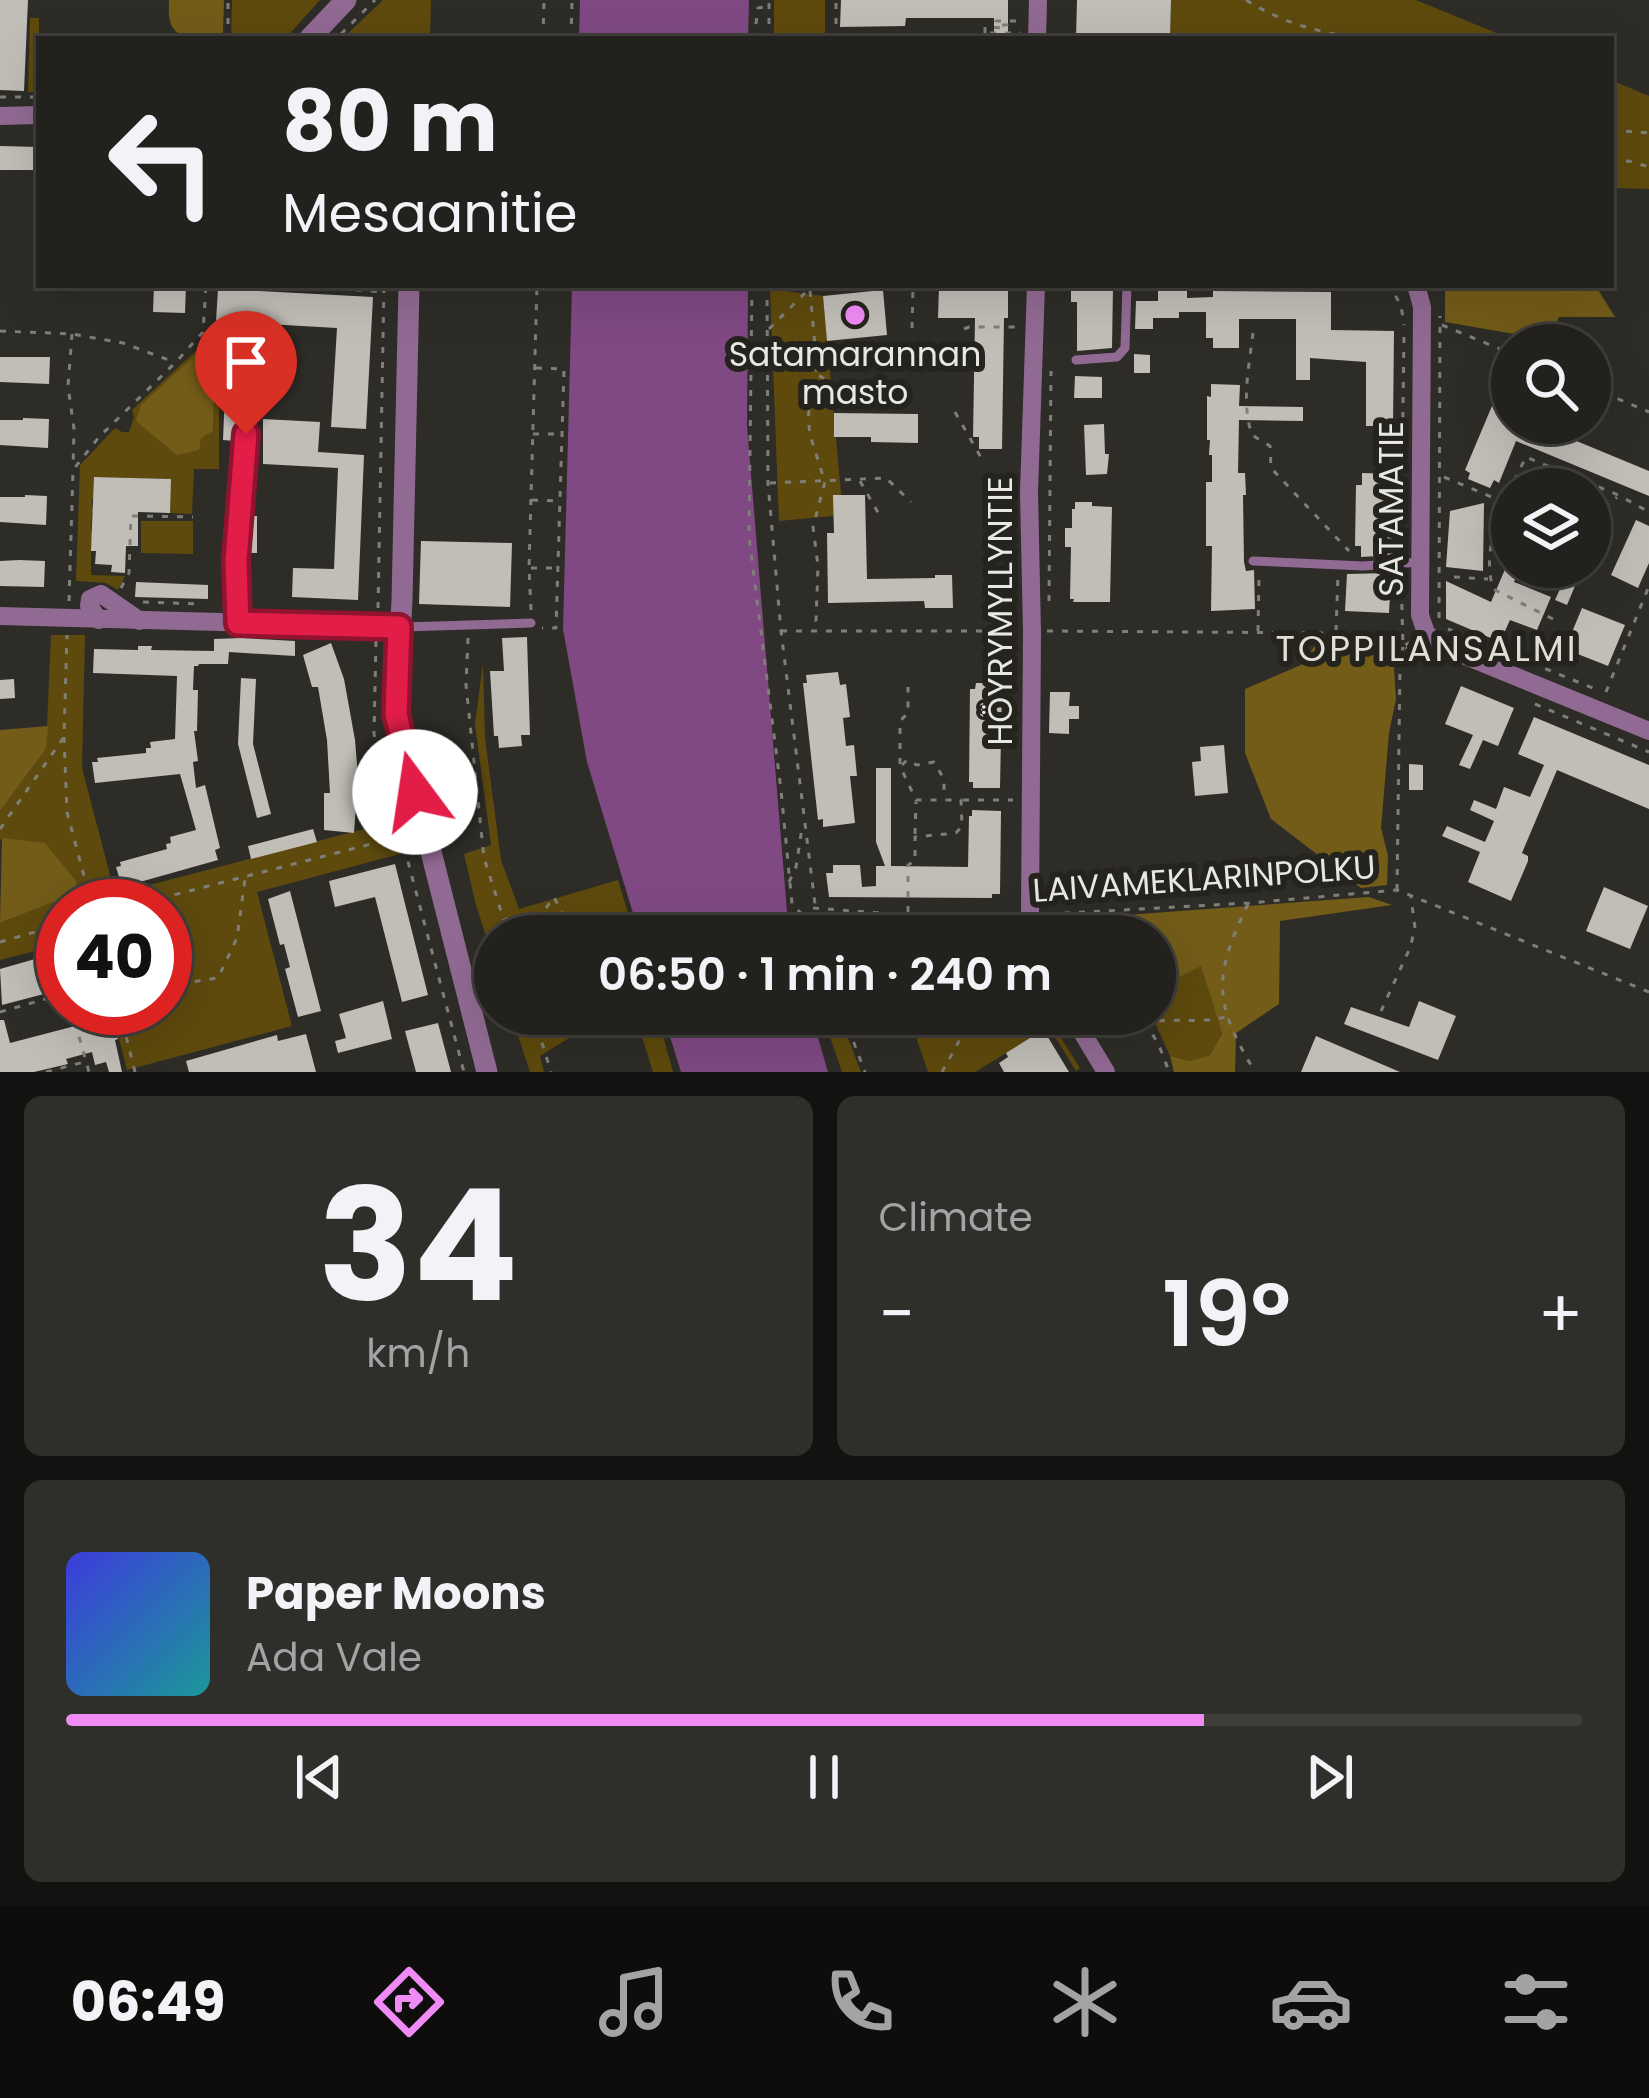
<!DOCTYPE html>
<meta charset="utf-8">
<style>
body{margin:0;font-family:Poppins,sans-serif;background:#2e2e2a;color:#f1f3f6;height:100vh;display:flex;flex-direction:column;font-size:45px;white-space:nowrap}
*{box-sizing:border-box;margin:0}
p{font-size:39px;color:#a2a3a4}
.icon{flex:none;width:66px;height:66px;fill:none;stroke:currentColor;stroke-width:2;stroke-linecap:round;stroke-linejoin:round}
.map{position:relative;height:1072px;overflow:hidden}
.sheet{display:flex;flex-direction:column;gap:24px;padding:24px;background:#131210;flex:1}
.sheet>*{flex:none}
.guide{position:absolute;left:36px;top:36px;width:1578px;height:252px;border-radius:0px;box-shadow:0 12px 48px #0002,0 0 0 3px #3f3e3b;background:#22211d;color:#f1f3f6;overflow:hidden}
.fabs{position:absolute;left:1491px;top:324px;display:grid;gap:24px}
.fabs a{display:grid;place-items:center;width:120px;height:120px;border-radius:50%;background:#22211d;box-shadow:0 12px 48px #0002,0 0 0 3px #3f3e3b;font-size:60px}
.speed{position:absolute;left:36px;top:879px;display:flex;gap:24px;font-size:60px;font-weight:700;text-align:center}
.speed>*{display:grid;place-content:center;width:156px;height:156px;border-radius:50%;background:#22211d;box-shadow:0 12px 48px #0002,0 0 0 3px #3f3e3b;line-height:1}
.speed .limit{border:18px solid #d22;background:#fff;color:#111}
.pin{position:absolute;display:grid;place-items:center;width:102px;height:102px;color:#fff;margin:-123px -51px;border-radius:50% 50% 50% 0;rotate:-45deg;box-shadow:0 0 12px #0007}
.pin .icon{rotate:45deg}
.me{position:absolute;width:132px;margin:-66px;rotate:346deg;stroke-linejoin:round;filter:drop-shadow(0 0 9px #0008)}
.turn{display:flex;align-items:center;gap:42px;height:252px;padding:0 48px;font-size:54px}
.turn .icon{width:156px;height:156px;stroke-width:2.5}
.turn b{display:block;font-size:84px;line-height:102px}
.big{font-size:90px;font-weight:600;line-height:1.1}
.sheet .card{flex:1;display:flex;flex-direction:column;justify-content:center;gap:18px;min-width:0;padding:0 42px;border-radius:18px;background:#2e2e2a}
.sheet .dial{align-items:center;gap:0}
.dial b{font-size:156px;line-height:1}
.song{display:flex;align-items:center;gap:36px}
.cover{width:144px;height:144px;border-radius:18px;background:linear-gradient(135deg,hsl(240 70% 55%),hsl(180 70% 35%))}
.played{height:12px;border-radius:6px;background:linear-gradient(90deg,#f08bf6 75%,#3f3e3b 75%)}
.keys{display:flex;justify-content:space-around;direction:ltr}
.heat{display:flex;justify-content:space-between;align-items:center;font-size:66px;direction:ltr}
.sheet .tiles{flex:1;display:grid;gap:24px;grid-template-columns:1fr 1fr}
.card:last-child{grid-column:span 2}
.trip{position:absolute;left:474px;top:915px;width:702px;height:120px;border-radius:60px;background:#22211d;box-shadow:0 12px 48px #0002,0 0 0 3px #3f3e3b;font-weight:600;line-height:120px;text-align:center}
.tabs{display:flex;height:192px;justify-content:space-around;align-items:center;background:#0e0d0c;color:#a2a3a4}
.tabs .icon{width:84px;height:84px}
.tabs .on{color:#f08bf6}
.tabs b{font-size:54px;color:#f1f3f6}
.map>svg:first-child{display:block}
</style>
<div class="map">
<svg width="1649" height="1072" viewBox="0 0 1649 1072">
<rect width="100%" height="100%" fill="#2e2c27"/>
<!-- green -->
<g fill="#5e4a0d">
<polygon points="232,0 320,0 285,39 231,39"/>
<polygon points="383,0 431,0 430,39 342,39"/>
<rect x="774" y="0" width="51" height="39"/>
<polygon points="1171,0 1416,0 1511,39 1170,39"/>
<polygon points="30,18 39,18 39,92 28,92"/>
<polygon points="1611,80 1649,96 1649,189 1611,188"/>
<polygon points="770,289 823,296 843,515 779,521"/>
<polygon points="199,348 219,351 219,469 194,469 192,514 170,513 170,479 95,477 97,498 92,499 92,507 96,508 96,512 92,513 91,530 96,531 91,542 91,575 125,576 118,590 106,583 76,581 80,465 115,428 122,432 129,432 134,417 132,410"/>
<polygon points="141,521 193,521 193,554 141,553"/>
<polygon points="51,635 85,635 82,768 115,894 391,822 400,854 257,892 292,1026 127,1070 111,1008 165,1008 165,906 63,906 63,944 0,960 0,923 77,893 2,838 0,841 0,811 46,749"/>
<polygon points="483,663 485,738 501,860 519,909 618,880 635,936 495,936 495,964 476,905 464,854 491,845 475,724"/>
<polygon points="1201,965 1222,1032 1210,1055 1190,1061 1170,1056 1151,1014 1155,1014 1155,989"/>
<polygon points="511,1014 629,1014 600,1019 540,1056 544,1072 530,1072"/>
<polygon points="635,1014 657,1014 673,1072 653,1072"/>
<polygon points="822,1014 839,1014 861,1072 842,1072"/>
<polygon points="908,1014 1046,1014 1080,1068 1076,1071 1049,1027 975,1072 928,1072"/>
</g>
<!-- forest -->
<g fill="#735c18">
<path d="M 169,0 L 224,0 L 223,34 C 208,42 175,42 170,21 C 168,14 169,7 169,0 Z"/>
<polygon points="1445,285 1595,285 1615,317 1559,317 1549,340 1445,322"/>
<polygon points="200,351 214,354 213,431 201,438 199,450 177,455 136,421 141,405"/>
<polygon points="1316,644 1358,646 1368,657 1385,650 1393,653 1396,699 1389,733 1381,828 1388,856 1387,885 1361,888 1271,819 1245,753 1245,689 1301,665"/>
<polygon points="48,726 46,749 0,811 0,730"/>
<polygon points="2,838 45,843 76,881 77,893 0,923"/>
<polygon points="1369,897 1392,905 1280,921 1279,1004 1236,1033 1235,1072 1174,1072 1170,1056 1190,1061 1210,1055 1222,1033 1201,966 1155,989 1155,936 1104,936 1099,917"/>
</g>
<!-- water -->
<g fill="#804984">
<polygon points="580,0 749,0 748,39 579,39"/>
<polygon points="572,285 748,285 747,426 789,936 640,936 587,762 563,629"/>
<polygon points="663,1014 811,1014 828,1072 681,1072"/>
</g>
<!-- building -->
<g fill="#c0beb7">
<polygon points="0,0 28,0 24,91 0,90"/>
<polygon points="841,0 1008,0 1008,39 994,39 994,18 906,18 905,26 840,27"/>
<polygon points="1077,0 1171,0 1170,39 1076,39"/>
<polygon points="0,146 39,147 39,170 0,170"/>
<polygon points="154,285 186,285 185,313 153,312"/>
<polygon points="1071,286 1113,286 1112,348 1077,351 1077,302 1071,302"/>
<polygon points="939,287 1008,287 1008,318 1004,318 1002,449 979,449 979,437 973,437 975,318 938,318"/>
<polygon points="1158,287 1187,287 1187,298 1213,297 1213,291 1331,292 1331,330 1394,331 1393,426 1366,426 1366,362 1310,358 1310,380 1296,380 1296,319 1239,319 1239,348 1213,348 1213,338 1206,338 1206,312 1179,312 1179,318 1153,318 1153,329 1135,329 1136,301 1158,301"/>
<polygon points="218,289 373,297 366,429 331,427 337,328 216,321"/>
<polygon points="883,290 887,335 827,341 823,296"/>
<polygon points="227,345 241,346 235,441 223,440"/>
<polygon points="1134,354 1150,355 1150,373 1134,373"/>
<polygon points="0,357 50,357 49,384 0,382"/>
<polygon points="1075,376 1102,377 1102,398 1074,398"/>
<polygon points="1211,384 1240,385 1239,406 1303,407 1303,421 1239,420 1238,473 1245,473 1246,495 1243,495 1244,562 1246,571 1254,570 1255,609 1211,611 1212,546 1206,546 1206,482 1212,482 1212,455 1209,455 1210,440 1207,440 1207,396 1211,397"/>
<polygon points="1492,406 1512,414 1512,423 1533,423 1649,471 1649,496 1516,441 1499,483 1494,480 1490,488 1468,479 1470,473 1465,470"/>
<polygon points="834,413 918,414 918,443 871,442 871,437 834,437"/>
<polygon points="23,418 49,419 48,448 0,445 0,420 23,420"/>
<polygon points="263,419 320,422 318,452 364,455 358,600 292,597 293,568 334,569 338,468 263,464"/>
<polygon points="1104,424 1105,454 1109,454 1107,474 1086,475 1084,425"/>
<polygon points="1362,473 1394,474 1394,555 1361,557 1361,546 1355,546 1356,485 1362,485"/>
<polygon points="94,477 171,479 170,513 138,512 138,546 126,546 125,573 111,572 112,565 95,564 96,551 91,551"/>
<polygon points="25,495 47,496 46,525 0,522 0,497 25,497"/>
<polygon points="833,495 865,495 867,579 935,578 935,575 952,575 953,608 925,608 924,601 828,603 827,533 834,533"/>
<polygon points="1075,502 1092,502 1092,506 1112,507 1110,602 1073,602 1074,599 1070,599 1071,547 1065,547 1065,528 1072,528 1072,509 1075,509"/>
<polygon points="1484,503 1483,571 1446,567 1450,511"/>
<polygon points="1590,513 1605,520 1590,554"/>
<polygon points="249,516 257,516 257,553 247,553"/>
<polygon points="1636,520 1649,526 1649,563 1638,588 1611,575"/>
<polygon points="421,541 512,543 510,607 419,604"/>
<polygon points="19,560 45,561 44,587 0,586 0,561"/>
<polygon points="1506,567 1520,567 1514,582 1551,597 1537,630 1510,620 1500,642 1446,619 1446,581 1491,602"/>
<polygon points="1570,567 1583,567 1567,605 1555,600"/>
<polygon points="1391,573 1389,613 1345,611 1347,574"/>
<polygon points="136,582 208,585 208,599 135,597"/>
<polygon points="1582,608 1625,625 1608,666 1565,649"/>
<polygon points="527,637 530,735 521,735 522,746 499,748 498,736 494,736 490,671 504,671 502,638"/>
<polygon points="243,638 295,641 295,656 229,652 228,664 199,664 198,666 194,666 193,690 198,690 197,731 194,731 198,761 193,762 196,788 205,785 220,848 215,850 218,860 122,887 116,867 121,866 120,862 167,849 166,844 171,843 170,837 196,830 180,774 95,783 92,762 98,762 97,758 146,753 146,748 151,748 150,742 175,739 177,676 93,673 94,649 138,650 138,646 152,646 151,650 214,651 214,639"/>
<polygon points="331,643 344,679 355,740 358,776 354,833 324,830 324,793 330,793 327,740 318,687 312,687 303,655"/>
<polygon points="838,672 840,685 846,684 850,717 843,718 846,746 854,745 857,776 850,776 855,823 823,827 823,819 818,820 803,683 807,683 806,675"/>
<polygon points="241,678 256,679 253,744 271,814 257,818 238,744"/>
<polygon points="14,679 15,698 0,699 0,680"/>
<polygon points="976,683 1002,683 1000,788 973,788 973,782 969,782 970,689 975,689"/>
<polygon points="1461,686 1514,708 1498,746 1483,740 1470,769 1459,765 1473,735 1445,724"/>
<polygon points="1050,692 1070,692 1069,706 1079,706 1079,719 1069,719 1069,734 1049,733"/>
<polygon points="1534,717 1649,765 1649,809 1557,770 1522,853 1528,856 1528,861 1511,901 1468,882 1480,852 1442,836 1447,826 1485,842 1494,821 1470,810 1474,800 1496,809 1504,787 1530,797 1544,765 1518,754"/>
<polygon points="1224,745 1228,793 1195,796 1192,762 1201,761 1200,747"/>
<polygon points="1409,764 1423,765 1423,790 1409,790"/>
<polygon points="876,768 891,768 891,866 968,867 969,816 972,816 972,810 1001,811 1000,894 992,894 992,898 829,897 826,873 833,873 833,865 860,865 862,887 876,886 876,866 885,866 876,842"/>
<polygon points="313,829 317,842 251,859 248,846"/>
<polygon points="395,864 428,995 402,1002 375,897 335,907 329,881"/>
<polygon points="1604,887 1648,906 1630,949 1586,931"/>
<polygon points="290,891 321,1011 298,1017 285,969 290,967 284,944 280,945 268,899"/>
<polygon points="63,951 63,989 2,1005 0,969"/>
<polygon points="383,1001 392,1039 338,1053 335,1041 346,1038 339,1014"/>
<polygon points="1419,1001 1456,1016 1438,1060 1344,1024 1351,1007 1409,1027"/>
<polygon points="70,1008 105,1008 108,1017 115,1015 118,1039 115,1040 122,1072 109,1072 106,1062 95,1065 92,1052 66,1059 68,1064 34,1072 0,1072 0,1020 4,1020 10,1043 75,1026"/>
<polygon points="438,1023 451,1072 416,1072 405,1031"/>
<polygon points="1041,1031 1044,1036 1046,1034 1069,1072 1004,1072 999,1063 1008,1057 1006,1053"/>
<polygon points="306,1034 316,1072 189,1072 186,1061 277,1035 278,1041"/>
<polygon points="1316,1036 1400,1072 1301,1072"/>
</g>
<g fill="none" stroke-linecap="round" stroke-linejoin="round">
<!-- path -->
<g stroke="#7f7e79" stroke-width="3" stroke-dasharray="6 9" stroke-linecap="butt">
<path d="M 1246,0 C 1287,25 1311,29 1357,39"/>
<polyline points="985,33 985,27 1007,28 1007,25 996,25 996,21 1021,21"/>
<polyline points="341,34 375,0"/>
<polyline points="854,37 916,37"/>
<polyline points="976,37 985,33 1021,33"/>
<polyline points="228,39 228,0"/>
<polyline points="543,39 544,0"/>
<polyline points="571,39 572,0"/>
<polyline points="754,39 758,8 769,6"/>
<polyline points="769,39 769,0"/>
<polyline points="836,39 836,0"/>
<polyline points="0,97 34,97"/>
<polyline points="1611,130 1649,133"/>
<polyline points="1611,162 1629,161 1649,167"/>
<polyline points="1611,255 1622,254"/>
<polyline points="296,285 384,292"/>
<polyline points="752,285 749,537 781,790 792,904 818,931 883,931"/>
<polyline points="767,285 768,483 781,631 819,936"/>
<polyline points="874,285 913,286 912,330"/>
<path d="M 1385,285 C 1399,296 1402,307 1404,325"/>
<polyline points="1437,285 1439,300"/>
<polyline points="810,291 817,367 808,417 810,435 825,482 813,527 818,566 816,621 819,630"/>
<polyline points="1442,325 1512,354"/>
<polyline points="769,329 813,285"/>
<polyline points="964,329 969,327 1015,327"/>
<polyline points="0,331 72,334 123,343 174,362"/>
<path d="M 1253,333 C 1249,367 1241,403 1252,435 L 1270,446 L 1271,468 L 1349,551"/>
<polyline points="72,334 68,386 74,429 73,468"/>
<polyline points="768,344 836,386 845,386"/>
<polyline points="536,368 564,369 556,628 542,628"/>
<polyline points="1590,387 1649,412"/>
<polyline points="955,412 983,461"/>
<polyline points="533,434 560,434"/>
<polyline points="1444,477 1501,501"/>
<polyline points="860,481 880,516"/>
<polyline points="770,483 886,478 911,502"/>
<polyline points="1546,489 1547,479 1572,489"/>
<polyline points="1590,497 1609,505 1617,497"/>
<polyline points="532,500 558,501"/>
<polyline points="1401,553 1404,334"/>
<polyline points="531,568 557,568"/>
<polyline points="1508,570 1530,580 1534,567"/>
<polyline points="1401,574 1403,646 1432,662"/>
<polyline points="1454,577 1488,579"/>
<polyline points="121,588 129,573 131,516 193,517"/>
<polyline points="69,601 73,470 99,437 176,362 203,332 206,285"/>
<polyline points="1049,601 1051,371"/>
<polyline points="143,602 200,604"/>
<polyline points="378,608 384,285"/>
<polyline points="531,610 529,568 537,285"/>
<polyline points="1439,618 1440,316"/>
<path d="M 1553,619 L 1493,589 C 1480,543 1506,497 1526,457 L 1618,495 L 1649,512"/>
<polyline points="1448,629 1600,691"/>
<polyline points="781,631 1013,631"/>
<polyline points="1047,631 1335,633 1403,646 1413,641"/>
<polyline points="1258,631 1259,575"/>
<polyline points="1336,631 1338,575"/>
<polyline points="468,638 466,685 484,858 509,936"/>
<polyline points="376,641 374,734 464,1072"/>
<polyline points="1606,692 1649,586"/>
<polyline points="1535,704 1649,752"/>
<polyline points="64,737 67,812 92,906"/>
<polyline points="902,765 907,760 917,765 934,762 944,779 944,797"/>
<polyline points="963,800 1013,800"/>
<polyline points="0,829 64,737 67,635"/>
<polyline points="915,834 916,802"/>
<polyline points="789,882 796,867 802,828"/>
<polyline points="1397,890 1400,665 1403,647"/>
<path d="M 1248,904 C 1213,977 1213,1002 1255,1072"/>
<polyline points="131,906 410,834"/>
<polyline points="546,908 554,897 573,936"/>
<polyline points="813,908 908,915 1015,914"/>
<polyline points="908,912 908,865 915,861 915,837 956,833 962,826 961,800 916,800 900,766 900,721 908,713 908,687"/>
<polyline points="1049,914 1249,903 1397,890 1649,992"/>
<polyline points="1077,916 1084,936"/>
<polyline points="505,919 565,920"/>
<polyline points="0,942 63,924"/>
<polyline points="165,986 218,978 237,938 245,879"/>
<polyline points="71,1008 89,1072"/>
<polyline points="119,1008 135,1072"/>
<polyline points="1381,1011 1410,948 1415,928 1411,897"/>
<polyline points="0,1012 63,994"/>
<polyline points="533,1014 551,1072"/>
<polyline points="599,1014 600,1019"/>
<polyline points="843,1014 865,1072"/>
<polyline points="1050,1014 1056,1025"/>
<path d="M 1131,1014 C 1154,1029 1160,1046 1169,1072"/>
<path d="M 1144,1023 C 1171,1017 1198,1024 1225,1017"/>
<polyline points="46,1072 84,1062"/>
<polyline points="942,1072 974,1014"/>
</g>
<!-- service -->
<g stroke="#916a93" stroke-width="9">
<polyline points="1076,360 1117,357 1125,348 1127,285"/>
<polyline points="1253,561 1363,566 1420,562"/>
<path d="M 238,623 C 236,529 246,435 250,341"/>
<polyline points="404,627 531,623"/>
</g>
<!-- minor -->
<g stroke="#916a93" stroke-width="18">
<polyline points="1037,39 1038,0"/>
<polyline points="0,116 39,115"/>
<polyline points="1416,285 1422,307 1420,615 1426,633 1441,646 1649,731"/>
<polyline points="0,616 399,627"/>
<polyline points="99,620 89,606 90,599 101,594 140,621"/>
<polyline points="1033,936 1030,913 1032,632 1029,492 1036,285"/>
<polyline points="1071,1014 1106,1072"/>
</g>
<!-- tertiary -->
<g stroke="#916a93" stroke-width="21">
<polyline points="309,39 346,0"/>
<polyline points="409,285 402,600 396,714 487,1072"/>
</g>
</g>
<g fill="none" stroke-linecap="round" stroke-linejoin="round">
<!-- route casing -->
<g stroke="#92132f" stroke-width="30">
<polyline id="route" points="246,434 236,560 238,623 399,627 396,714 415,792"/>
</g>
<!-- route -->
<use href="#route" stroke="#e11d48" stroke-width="21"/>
</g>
<!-- markers -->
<circle fill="#f08bf6" stroke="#25231d" stroke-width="4.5" cx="855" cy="315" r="12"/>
<g text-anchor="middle" stroke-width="12" stroke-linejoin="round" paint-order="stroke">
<!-- poi labels -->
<g font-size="33" fill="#e8e7e3" stroke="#25231d">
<text x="855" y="366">Satamarannan<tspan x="855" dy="38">masto</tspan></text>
</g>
<!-- street labels -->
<g font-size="33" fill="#e8e7e3" stroke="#25231d">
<text transform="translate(1391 509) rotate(-90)" y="12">SATAMATIE</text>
<text transform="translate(1000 611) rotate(-90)" y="12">HÖYRYMYLLYNTIE</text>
<text transform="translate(1204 878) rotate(-4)" y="12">LAIVAMEKLARINPOLKU</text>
</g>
<!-- neighbourhood labels -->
<g font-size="36" letter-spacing="3" fill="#e1ded7" stroke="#25231d">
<text x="1427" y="661">TOPPILANSALMI</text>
</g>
</g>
</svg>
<div class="fabs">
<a><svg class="icon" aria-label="search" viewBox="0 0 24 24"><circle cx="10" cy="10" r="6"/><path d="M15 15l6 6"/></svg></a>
<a><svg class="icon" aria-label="layers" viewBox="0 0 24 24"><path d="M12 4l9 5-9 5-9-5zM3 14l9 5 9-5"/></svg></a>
</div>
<div class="speed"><div class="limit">40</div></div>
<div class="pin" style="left:246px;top:434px;background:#d93025"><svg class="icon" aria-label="arrive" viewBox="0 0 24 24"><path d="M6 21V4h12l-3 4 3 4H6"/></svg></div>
<svg class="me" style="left:415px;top:792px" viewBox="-20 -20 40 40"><circle r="19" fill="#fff"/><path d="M0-13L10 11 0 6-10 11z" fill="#e11d48"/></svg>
<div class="trip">06:50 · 1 min · 240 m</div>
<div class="guide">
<div class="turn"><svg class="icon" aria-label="left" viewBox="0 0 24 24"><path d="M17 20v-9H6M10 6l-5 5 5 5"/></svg><div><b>80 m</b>Mesaanitie</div></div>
</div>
</div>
<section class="sheet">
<div class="tiles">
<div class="card dial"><b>34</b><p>km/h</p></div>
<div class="card"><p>Climate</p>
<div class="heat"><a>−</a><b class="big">19°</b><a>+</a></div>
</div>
<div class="card">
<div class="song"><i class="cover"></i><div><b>Paper Moons</b><p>Ada Vale</p></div></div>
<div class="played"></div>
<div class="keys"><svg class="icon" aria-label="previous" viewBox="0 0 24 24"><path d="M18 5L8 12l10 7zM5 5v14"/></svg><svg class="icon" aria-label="pause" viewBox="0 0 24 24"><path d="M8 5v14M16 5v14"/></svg><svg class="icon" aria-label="next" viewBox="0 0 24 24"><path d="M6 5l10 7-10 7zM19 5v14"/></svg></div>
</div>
</div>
</section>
<nav class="tabs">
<b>06:49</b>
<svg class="icon on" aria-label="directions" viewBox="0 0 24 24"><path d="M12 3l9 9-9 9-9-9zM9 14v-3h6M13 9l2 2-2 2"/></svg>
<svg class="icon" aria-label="music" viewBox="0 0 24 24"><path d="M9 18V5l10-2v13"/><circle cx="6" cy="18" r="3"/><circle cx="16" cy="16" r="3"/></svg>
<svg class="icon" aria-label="phone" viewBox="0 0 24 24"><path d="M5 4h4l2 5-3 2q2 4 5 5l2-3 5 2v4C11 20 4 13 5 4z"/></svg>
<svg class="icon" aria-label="climate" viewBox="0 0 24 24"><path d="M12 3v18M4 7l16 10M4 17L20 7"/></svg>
<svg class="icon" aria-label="car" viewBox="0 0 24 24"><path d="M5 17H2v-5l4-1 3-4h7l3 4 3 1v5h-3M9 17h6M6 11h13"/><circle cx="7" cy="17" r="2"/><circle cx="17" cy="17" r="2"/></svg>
<svg class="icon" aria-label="filters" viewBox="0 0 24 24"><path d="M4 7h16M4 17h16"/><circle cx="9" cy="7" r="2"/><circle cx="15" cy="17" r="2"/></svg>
</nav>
